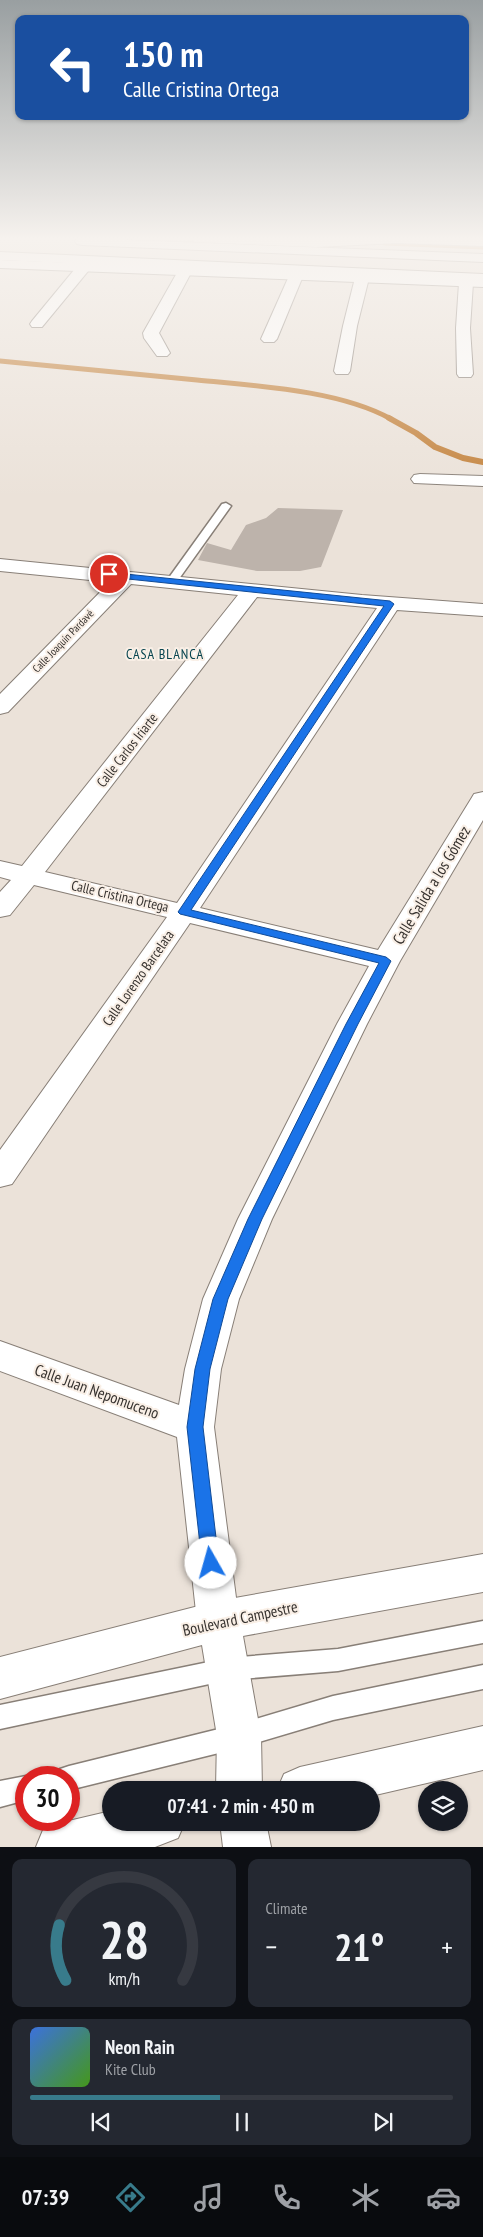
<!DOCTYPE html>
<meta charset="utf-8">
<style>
body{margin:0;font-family:"PT Sans Narrow",sans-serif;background:#242831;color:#f1f3f6;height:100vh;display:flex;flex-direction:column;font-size:19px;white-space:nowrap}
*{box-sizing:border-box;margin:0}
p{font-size:16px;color:#9ea1a6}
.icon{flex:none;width:28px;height:28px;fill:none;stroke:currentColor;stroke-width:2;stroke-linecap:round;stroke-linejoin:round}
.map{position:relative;height:1847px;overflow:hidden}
.side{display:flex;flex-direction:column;gap:12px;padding:12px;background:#0d0f14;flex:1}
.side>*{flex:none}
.top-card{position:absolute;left:15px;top:15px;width:454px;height:105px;border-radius:10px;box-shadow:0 1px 4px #0004;background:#1a4fa0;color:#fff;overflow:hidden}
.buttons{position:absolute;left:418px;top:1781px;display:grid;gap:10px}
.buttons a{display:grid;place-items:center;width:50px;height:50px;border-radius:50%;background:#171b24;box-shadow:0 1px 4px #0004;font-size:25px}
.speed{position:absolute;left:15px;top:1766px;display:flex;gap:10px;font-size:25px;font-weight:700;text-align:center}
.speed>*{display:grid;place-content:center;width:65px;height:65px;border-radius:50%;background:#171b24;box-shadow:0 1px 4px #0004;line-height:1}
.speed .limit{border:8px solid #d22;background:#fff;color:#111}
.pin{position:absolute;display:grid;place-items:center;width:42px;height:42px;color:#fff;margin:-21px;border:2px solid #fff;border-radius:50%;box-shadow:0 1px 5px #0007}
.me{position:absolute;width:55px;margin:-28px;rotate:353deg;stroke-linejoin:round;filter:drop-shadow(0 0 4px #0008)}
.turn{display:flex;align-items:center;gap:18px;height:105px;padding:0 25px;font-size:22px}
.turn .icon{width:65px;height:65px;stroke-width:2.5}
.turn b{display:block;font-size:35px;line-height:42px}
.big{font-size:38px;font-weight:800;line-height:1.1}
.side .tile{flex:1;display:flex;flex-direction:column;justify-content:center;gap:8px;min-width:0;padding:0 18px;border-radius:10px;background:#242831}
.side .dial{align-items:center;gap:0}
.dial svg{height:130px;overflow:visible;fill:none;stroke:#363941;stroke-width:7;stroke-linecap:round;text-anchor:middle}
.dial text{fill:#f1f3f6;stroke:none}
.song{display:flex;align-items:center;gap:15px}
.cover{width:60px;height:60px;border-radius:8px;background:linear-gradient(135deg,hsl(220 70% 55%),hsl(100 70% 35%))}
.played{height:5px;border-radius:2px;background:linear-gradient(90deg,#387b8b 45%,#363941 45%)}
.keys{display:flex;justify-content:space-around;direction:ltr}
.heat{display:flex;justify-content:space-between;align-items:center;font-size:28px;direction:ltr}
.side .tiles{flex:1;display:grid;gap:12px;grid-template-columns:1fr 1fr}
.tile:last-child{grid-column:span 2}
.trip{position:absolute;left:102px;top:1781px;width:278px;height:50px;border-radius:25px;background:#171b24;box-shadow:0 1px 4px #0004;font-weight:800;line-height:50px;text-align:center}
.menu{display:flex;height:80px;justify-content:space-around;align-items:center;background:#090b0e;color:#9ea1a6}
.menu .icon{width:35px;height:35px}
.menu .selected{color:#387b8b}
.menu b{font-size:22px;color:#f1f3f6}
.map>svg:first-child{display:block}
</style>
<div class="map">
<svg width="483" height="1847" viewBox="0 0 483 1847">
<rect width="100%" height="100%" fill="#ebe2d9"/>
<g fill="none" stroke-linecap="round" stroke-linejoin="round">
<!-- stream-far1 -->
<g stroke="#c27f37" stroke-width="5">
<polyline points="385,243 483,247"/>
<path d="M 0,361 C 66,367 132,374 197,380 C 256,386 339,390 391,419"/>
</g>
<!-- stream -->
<polyline stroke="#c27f37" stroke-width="6" points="389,418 416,433 435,447 463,458 483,462"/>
</g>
<!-- building -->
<polygon fill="#bdb3ab" points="278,508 343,510 321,567 300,571 257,571 198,560 207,543 231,550 246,525 266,518"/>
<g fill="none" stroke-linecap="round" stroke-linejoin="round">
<!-- lane casing -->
<g stroke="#887f77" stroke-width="3">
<g id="lane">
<polygon points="226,503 231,506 176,583 168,583 166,581 168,579 222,504"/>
<polygon points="483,1621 483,1643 338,1671 228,1680 0,1729 0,1705 228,1658 338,1649"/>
<polygon points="483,1665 483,1689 333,1720 239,1748 69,1790 69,1778 57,1778 60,1769 69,1766 239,1724 333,1696"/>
<polygon points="26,1776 31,1778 26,1778 26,1800 0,1807 0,1781"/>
</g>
</g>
<!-- street casing -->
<g stroke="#887f77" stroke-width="2">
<g id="street">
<polygon points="84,263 89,264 91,267 89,270 42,327 32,327 30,324 32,321 79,264"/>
<polygon points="185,267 192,271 159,333 170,353 167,356 157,356 144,338 143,333 178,271"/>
<polygon points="296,272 303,276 277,339 274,342 264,342 261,339 289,276"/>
<polygon points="362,274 369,278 357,326 350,371 348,374 336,374 334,371 343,326 355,278"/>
<polygon points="466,279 473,283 470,328 473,374 471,377 459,377 457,374 456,328 459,283"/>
<polygon points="420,474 483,476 483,486 414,483 411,479 414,475"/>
<path d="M 0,559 L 362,595 L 483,604 L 483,616 L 397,610 L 200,908 L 378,950 L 471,799 L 474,794 L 483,792 L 483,820 L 400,961 L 367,1024 L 272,1219 L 239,1299 L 221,1369 L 214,1427 L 239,1621 L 233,1635 L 218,1641 L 203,1635 L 197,1621 L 177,1437 L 0,1371 L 0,1341 L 179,1405 L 185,1369 L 203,1299 L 238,1219 L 337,1024 L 369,966 L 190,923 L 12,1184 L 0,1187 L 0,1150 L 167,917 L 34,885 L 10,915 L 0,917 L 0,892 L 11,880 L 0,877 L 0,861 L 22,866 L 238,595 L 131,584 L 8,712 L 0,714 L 0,694 L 110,582 L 0,571 ZM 257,597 L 377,608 L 177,903 L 45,872 Z"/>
</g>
</g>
<!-- secondary casing -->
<g stroke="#887f77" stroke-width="2">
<g id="secondary">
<polygon points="189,238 483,238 483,246 397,243 316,247 195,242"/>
<polygon points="0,260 483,279 483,287 0,268"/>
<polygon points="483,1554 483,1592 243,1636 261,1736 262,1790 216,1790 217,1736 202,1645 0,1699 0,1657 218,1601"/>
<polygon points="483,1726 483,1770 371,1796 371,1790 277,1790 284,1774 300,1767"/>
<polygon points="111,1811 111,1822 185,1822 178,1838 155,1847 36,1847 43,1830 60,1823"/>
<polygon points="220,1822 266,1822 271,1847 223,1847"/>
</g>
</g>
<!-- primary casing -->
<g stroke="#887f77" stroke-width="2">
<g id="primary">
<polygon points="77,238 483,254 483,262 82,245 77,244 75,241"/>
<polygon points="0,252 483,274 483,282 0,260"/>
</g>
</g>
<!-- lane -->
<use href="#lane" fill="#fff" fill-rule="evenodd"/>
<!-- street -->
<use href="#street" fill="#fff" fill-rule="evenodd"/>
<!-- secondary -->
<use href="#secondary" fill="#fff" fill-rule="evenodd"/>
<!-- primary -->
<use href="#primary" fill="#fff" fill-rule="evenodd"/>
</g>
<!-- sky -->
<linearGradient id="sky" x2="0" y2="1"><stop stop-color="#999fa1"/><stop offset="0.48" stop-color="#f6f2ee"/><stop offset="1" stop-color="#f6f2ee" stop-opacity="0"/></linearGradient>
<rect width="483" height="497" fill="url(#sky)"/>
<!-- route -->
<polygon fill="#1a73e8" stroke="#114b97" points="106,572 390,601 394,604 191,910 386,957 391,961 358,1024 262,1219 228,1299 210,1369 203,1427 219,1563 217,1568 211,1571 205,1568 202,1563 187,1427 195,1369 213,1299 248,1219 346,1024 379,963 180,914 178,912 384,606 109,577 105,574"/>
<g text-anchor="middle" stroke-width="4" stroke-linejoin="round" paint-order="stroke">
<!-- far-street labels -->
<g font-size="11" fill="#36322f" stroke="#f9efe6">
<text transform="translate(63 641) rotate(-46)" y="4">Calle Joaquín Pardavé</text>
</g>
<!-- far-quarter labels -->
<g font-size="14" letter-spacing="1" fill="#05434e" stroke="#f9efe6">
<text x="165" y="659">CASA BLANCA</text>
</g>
<!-- street labels -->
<g font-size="14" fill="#36322f" stroke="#f9efe6">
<text transform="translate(127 750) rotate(-52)" y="5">Calle Carlos Iriarte</text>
<text transform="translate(120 896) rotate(13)" y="5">Calle Cristina Ortega</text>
<text transform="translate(138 978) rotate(-55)" y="5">Calle Lorenzo Barcelata</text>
</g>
<!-- near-street labels -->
<g font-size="16" fill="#36322f" stroke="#f9efe6">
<text transform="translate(431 885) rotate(-59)" y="6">Calle Salida a los Gómez</text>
<text transform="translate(97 1391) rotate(20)" y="6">Calle Juan Nepomuceno</text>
<text transform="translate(240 1618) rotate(-12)" y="6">Boulevard Campestre</text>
</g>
</g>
</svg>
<div class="buttons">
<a><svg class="icon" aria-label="layers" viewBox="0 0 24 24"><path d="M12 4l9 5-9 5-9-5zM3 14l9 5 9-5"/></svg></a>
</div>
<div class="speed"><div class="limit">30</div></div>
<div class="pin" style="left:109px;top:574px;background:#d93025"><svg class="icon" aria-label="arrive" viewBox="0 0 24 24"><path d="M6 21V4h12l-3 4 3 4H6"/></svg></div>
<svg class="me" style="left:211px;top:1563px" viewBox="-20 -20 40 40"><circle r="19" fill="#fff"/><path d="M0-13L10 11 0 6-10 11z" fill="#1a73e8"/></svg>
<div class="trip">07:41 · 2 min · 450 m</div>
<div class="top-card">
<div class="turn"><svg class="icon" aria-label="left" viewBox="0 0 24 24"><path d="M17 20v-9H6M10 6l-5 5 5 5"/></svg><div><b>150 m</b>Calle Cristina Ortega</div></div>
</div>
</div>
<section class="side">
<div class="tiles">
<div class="tile dial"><svg viewBox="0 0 100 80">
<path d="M14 69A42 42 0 1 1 86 69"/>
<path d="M14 69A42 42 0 0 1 10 35" stroke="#387b8b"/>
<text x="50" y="56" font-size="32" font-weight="700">28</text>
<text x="50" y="72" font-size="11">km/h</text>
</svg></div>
<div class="tile"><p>Climate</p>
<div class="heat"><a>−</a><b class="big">21°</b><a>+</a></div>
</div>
<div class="tile">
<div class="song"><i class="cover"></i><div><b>Neon Rain</b><p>Kite Club</p></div></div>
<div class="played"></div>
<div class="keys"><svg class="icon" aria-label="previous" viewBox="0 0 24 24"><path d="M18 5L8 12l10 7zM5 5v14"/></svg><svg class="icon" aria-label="pause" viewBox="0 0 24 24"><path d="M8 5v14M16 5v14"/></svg><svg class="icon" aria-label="next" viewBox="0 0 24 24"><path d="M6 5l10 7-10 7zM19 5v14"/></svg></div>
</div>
</div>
</section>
<nav class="menu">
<b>07:39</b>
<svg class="icon selected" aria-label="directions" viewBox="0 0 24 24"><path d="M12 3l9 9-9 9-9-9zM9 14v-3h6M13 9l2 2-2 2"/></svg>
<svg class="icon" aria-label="music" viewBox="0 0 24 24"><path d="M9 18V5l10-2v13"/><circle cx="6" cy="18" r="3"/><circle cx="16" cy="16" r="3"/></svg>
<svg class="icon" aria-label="phone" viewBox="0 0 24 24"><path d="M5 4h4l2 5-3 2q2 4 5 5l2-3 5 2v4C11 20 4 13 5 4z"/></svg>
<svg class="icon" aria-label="climate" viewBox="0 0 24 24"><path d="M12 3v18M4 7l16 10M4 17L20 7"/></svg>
<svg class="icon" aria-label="car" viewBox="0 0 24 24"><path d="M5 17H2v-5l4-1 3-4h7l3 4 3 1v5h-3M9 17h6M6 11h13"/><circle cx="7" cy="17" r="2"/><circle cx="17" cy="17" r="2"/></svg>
</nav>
